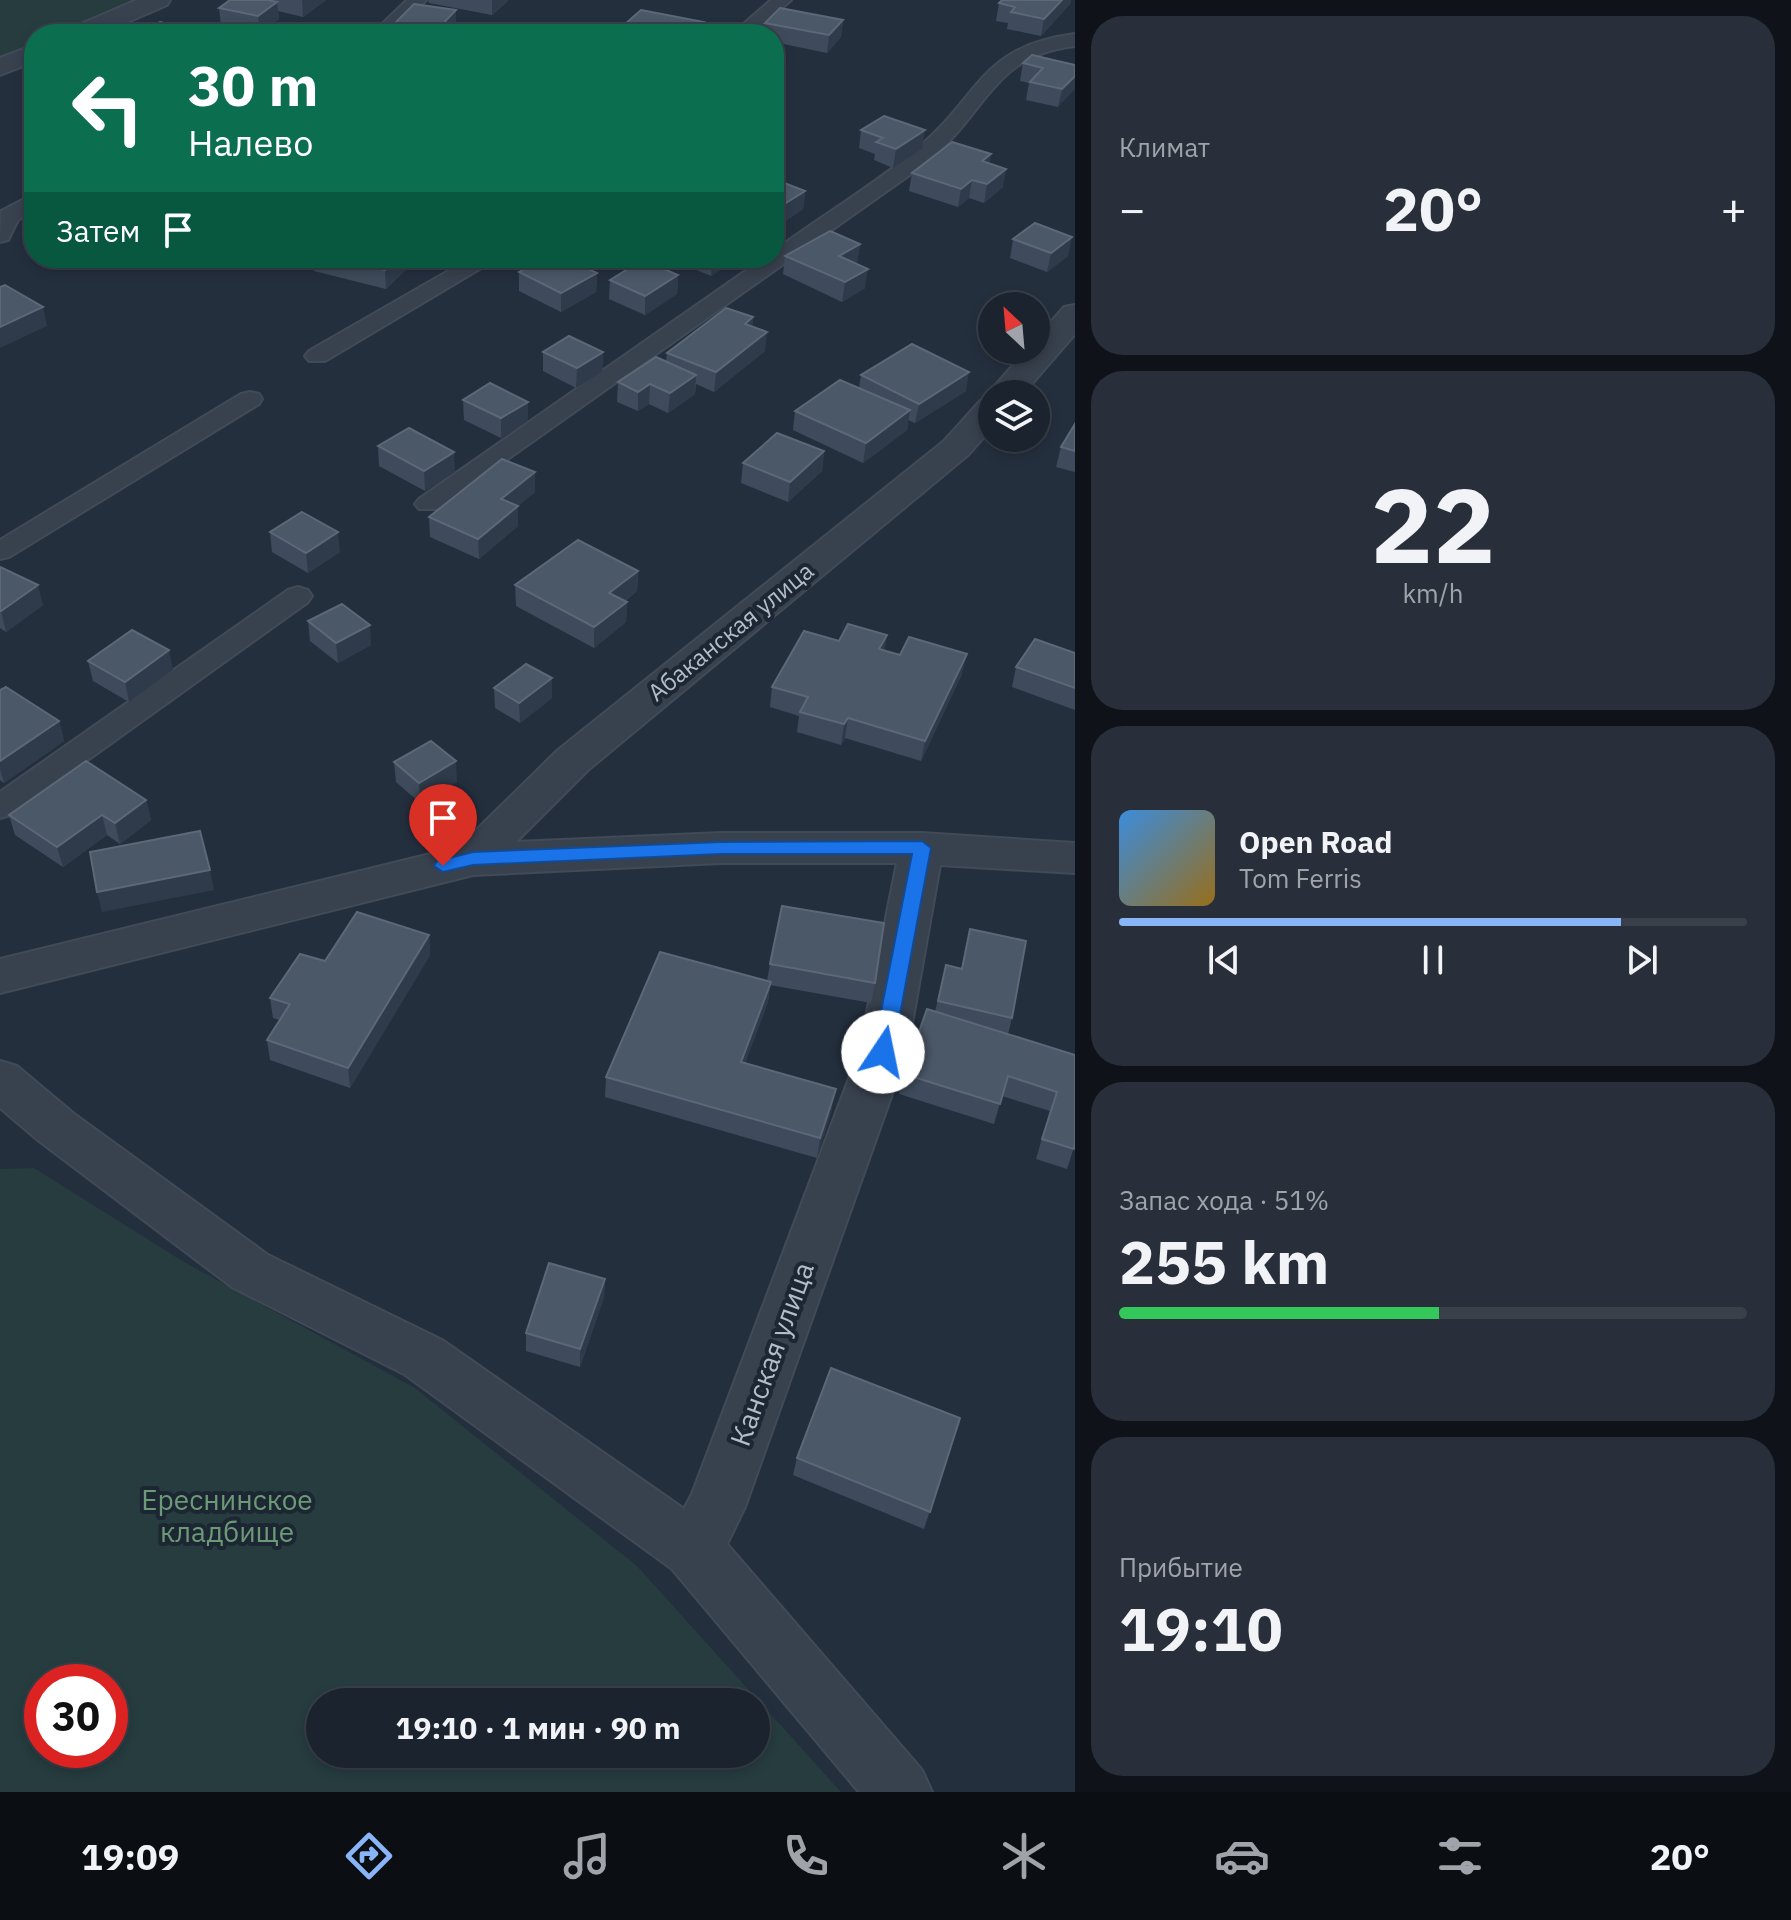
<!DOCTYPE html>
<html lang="ru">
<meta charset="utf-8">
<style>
body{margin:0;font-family:"IBM Plex Sans",sans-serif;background:#282f3a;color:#f1f3f6;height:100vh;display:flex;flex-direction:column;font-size:30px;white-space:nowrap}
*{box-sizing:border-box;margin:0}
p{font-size:26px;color:#a0a4aa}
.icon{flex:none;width:44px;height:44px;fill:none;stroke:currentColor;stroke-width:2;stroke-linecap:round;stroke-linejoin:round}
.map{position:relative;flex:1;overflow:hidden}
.details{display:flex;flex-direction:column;gap:16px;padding:16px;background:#0f1319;width:716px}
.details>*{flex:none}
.guide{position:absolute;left:24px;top:24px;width:760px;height:244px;border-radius:32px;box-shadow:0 4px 12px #0003,0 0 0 2px #39404a;background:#0b6e4f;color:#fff;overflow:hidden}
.needle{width:52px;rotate:334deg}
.tools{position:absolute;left:978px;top:292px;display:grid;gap:16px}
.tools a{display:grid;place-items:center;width:72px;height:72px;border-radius:50%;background:#1b232e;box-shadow:0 4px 12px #0003,0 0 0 2px #39404a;font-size:40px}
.speed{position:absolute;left:24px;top:1664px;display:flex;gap:16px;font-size:40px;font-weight:700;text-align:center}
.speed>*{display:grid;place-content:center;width:104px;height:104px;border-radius:50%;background:#1b232e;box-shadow:0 4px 12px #0003,0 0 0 2px #39404a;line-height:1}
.speed .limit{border:12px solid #d22;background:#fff;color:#111}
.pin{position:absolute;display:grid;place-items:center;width:68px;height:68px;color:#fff;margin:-82px -34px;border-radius:50% 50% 50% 0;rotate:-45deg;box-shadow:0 0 8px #0007}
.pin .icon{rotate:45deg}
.me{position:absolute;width:88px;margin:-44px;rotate:11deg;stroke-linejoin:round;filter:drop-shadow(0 0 6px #0008)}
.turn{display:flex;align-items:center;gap:28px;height:168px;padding:0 32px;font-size:36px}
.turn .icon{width:104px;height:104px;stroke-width:2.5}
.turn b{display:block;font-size:56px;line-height:68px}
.then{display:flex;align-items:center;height:76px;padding:0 32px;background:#0003;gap:16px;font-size:30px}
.big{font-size:60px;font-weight:700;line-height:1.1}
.details .tile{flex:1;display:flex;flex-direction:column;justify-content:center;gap:12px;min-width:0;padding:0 28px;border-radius:32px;background:#282f3a}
.details .dial{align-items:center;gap:0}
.dial b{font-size:104px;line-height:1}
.song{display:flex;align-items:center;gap:24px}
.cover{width:96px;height:96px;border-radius:12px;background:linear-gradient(135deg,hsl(210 70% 55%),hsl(40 70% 35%))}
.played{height:8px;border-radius:4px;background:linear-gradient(90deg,#8ab4f8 80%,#39404a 80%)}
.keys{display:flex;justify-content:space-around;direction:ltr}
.heat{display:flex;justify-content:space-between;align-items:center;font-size:44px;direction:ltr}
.charge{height:12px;border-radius:6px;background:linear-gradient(90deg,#34c759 51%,#39404a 0)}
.trip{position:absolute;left:306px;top:1688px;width:464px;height:80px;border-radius:40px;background:#1b232e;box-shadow:0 4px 12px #0003,0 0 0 2px #39404a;font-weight:700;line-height:80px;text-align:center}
.tabs{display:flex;height:128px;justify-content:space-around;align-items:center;background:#0b0e12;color:#a0a4aa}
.tabs .icon{width:56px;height:56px}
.tabs .active{color:#8ab4f8}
.tabs b{font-size:36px;color:#f1f3f6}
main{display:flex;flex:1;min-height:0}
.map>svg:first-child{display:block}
</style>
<main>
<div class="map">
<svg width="1075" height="1792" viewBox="0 0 1075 1792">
<rect width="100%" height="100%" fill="#242f3e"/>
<!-- green -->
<g fill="#263c3f" fill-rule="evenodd">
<polygon points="0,0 154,0 76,34 34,34 34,53 0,69"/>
<path d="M 34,1168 L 184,1262 L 415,1388 L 637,1566 L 841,1792 L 0,1792 L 0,1169 ZM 42,1682 L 110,1682 L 110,1750 L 42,1750 ZM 320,1702 L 756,1702 L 756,1754 L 320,1754 Z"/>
</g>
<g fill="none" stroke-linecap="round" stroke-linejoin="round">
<!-- lane casing -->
<g stroke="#414a57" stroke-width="4">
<g id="lane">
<polygon points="407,0 426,0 392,34 372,34"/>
<polygon points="771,0 791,0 752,34 732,34"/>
<path d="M 1075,34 L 1075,46 C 1008,54 995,89 955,135 C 941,151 925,163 908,176 L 437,509 L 419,509 L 415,504 L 419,499 L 764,258 L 774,258 L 774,251 C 821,216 873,186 918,148 C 981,95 980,46 1075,34 Z"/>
<polygon points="34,194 34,209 18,220 8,240 0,242 1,211"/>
<polygon points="471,258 498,258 325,361 309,361 305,356 309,351"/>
<polygon points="250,392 259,394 262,399 259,404 9,557 0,559 0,540 241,394"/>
<polygon points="298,587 308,590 312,596 308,602 11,815 0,818 0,792 288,590"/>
</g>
</g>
<!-- street casing -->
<g stroke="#414a57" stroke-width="4">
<g id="street">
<polygon points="137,0 170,0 167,5 100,34 65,34 69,29"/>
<polygon points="34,45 34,62 0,75 0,58"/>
<polygon points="1075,305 1075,334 1023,394 992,394 992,428 968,455 588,770 516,842 721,833 922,833 1075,843 1075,873 940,865 907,1052 745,1507 727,1544 922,1770 932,1792 859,1792 672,1569 404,1374 232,1287 39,1141 0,1108 0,1061 17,1066 73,1113 268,1255 442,1340 684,1509 692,1494 859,1052 897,863 721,863 473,875 0,993 0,959 459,847 558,750 944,441 980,401 991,398 988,394 1026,350 1036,350 1036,339 1064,307"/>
</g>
</g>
<!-- lane -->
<use href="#lane" fill="#38414e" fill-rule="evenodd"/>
<!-- street -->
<use href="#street" fill="#38414e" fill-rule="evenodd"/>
</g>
<!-- wall -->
<g fill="#3f4b5c">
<polygon points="230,0 326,0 303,17 278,11 279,19 260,33 221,25 219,8"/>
<polygon points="428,0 508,0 508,1 492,15 429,3"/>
<polygon points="1002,0 1071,0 1070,4 1041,36 1007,29 1008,23 996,21 999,3"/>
<polygon points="456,10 456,28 450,34 396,34 395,23"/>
<polygon points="843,20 841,37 827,53 774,42 774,34 764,34 765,23"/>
<polygon points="704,22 703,34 624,34 624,25"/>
<polygon points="1023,63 1075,65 1058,107 1026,100 1029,83 1020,81"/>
<polygon points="861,130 922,149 893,168 874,160 875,154 859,148"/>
<polygon points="989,164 1003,187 984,203 969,198 958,207 909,191 912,173"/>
<polygon points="774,179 805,191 803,209 784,222 774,218"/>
<polygon points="1013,239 1068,256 1047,272 1010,258"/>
<polygon points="860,244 857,263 856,263 865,288 842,302 783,274 785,256"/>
<polygon points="313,258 418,258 386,289 314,271"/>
<polygon points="668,258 739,258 711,276"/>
<polygon points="519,272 597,273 596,292 561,312 519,291"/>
<polygon points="678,275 677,294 645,315 609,299 610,280"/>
<polygon points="753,317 752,326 765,351 714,392 696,384 695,394 668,413 649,404 638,411 617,402 618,382 666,361 667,353"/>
<polygon points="543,352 603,352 602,372 576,388 543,371"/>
<polygon points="861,375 966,391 915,423 908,420 907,430 863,463 793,430 795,411 859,388"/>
<polygon points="463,400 528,402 528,421 501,438 464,420"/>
<polygon points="1075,424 1075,472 1056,467 1061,447"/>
<polygon points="378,446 455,472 425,491 379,466"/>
<polygon points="824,451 822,471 788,502 741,483 743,463"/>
<polygon points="535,472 535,492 518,506 518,526 479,559 430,537 429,517"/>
<polygon points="270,532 340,552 308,573 272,552"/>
<polygon points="0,567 43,605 6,632 0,628"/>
<polygon points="638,571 637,591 625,601 627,602 626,622 594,648 516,606 515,585"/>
<polygon points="308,621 371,645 338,663 310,641"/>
<polygon points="839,641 884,651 962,674 921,761 845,738 841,745 797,732 799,716 770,707 772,687"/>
<polygon points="1075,653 1075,710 1012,687 1016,667"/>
<polygon points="88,661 173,670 129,702 93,681"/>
<polygon points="494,688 552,698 520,723 495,708"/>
<polygon points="0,690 59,721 64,741 4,783 0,780"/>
<polygon points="394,762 457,782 420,803 396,782"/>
<polygon points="146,800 151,820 120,844 107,835 63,867 15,835 9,815"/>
<polygon points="970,929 1012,1018 1008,1034 1075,1055 1075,1144 1067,1169 1036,1159 1050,1111 1002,1096 994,1124 899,1094 904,1074 935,1012 946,965 961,969"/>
<polygon points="429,935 430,955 350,1088 270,1060 267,1040 280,1020 273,1018 270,998 325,961"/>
<polygon points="770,964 875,983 871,1003 770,985 768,1002 745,1063 832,1108 817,1158 605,1097 606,1077 767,981"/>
<polygon points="605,1279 604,1297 580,1367 526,1351 526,1333"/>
<polygon points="960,1418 924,1529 793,1475 797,1458"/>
</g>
<!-- shaded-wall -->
<g fill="#2f3b4b">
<polygon points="302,0 326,0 303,17"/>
<polygon points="492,0 508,0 508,1 492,15"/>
<polygon points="1062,0 1071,0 1070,4 1041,36 1044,19"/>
<polygon points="277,2 279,19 260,33 258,16"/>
<polygon points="456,10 456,28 450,34 438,34 437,30"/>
<polygon points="843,20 841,37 827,53 829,35"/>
<polygon points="704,22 703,34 691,34"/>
<polygon points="1075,76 1075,89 1058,107 1062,89"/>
<polygon points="925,130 922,149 893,168 896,149"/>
<polygon points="991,154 988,173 982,161"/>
<polygon points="1006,169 1003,187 984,203 987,184"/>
<polygon points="972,180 969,198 958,207 961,189"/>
<polygon points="805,191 803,209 784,222 786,203"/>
<polygon points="1072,237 1068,256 1047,272 1051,253"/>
<polygon points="860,244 857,263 836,275 839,256"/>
<polygon points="398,258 418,258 386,289 385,270"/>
<polygon points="712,258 739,258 711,276"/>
<polygon points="868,269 865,288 842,302 845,282"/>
<polygon points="597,273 596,292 561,312 561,293"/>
<polygon points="678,275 677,294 645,315 645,296"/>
<polygon points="43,307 47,326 0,348 0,327"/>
<polygon points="753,317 751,337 745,324"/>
<polygon points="767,332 765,351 714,392 716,372"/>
<polygon points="603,352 602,372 576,388 577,368"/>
<polygon points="969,372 966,391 915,423 919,404"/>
<polygon points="696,375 695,394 668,413 670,393"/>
<polygon points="650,384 649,404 638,411 638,392"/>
<polygon points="528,402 528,421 501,438 501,418"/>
<polygon points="910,410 907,430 863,463 866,443"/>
<polygon points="824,451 822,471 788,502 790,482"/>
<polygon points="454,452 455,472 425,491 424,471"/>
<polygon points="535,472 535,492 502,519 501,499"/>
<polygon points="518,506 518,526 479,559 478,539"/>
<polygon points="338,532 340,552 308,573 306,553"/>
<polygon points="638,571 637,591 608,613 609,593"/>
<polygon points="38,585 43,605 6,632 1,611"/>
<polygon points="627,602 626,622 594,648 594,627"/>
<polygon points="370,625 371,645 338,663 336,643"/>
<polygon points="887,635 884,655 879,649"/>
<polygon points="169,650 173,670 129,702 125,682"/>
<polygon points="967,654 962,674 921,761 925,741"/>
<polygon points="552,678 552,698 520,723 519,703"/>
<polygon points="848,718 845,738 841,745 844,724"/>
<polygon points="59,721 64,741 4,783 0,769 0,761"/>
<polygon points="456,761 457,782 420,803 419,783"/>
<polygon points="146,800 151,820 120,844 115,823"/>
<polygon points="102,815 107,835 63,867 57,847"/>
<polygon points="210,870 214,890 102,912 97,892"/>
<polygon points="429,935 430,955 350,1088 348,1068"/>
<polygon points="771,982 768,1002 738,1082 741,1062"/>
<polygon points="836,1089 832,1108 817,1158 820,1138"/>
<polygon points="605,1279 604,1297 580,1367 580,1349"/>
</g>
<!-- building -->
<g fill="#4b5868" stroke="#5c6777" stroke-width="2">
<polygon points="230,0 268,0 277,2 258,16 219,8"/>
<polygon points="1002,0 1062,0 1044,19 1011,12 1015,7 999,3"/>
<polygon points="414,4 456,10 437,30 395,23"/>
<polygon points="780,8 843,20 829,35 765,23"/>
<polygon points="641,10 704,22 691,34 669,34 624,25"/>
<polygon points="160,22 208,34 140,34"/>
<polygon points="1032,55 1075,65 1075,76 1062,89 1030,82 1043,68 1023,63"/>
<polygon points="884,116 925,130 896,149 876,142 883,138 861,130"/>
<polygon points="952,142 991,154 982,161 1006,169 987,184 972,180 961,189 912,173"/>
<polygon points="774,179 805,191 786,203 774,199"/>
<polygon points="1035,223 1072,237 1051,253 1013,239"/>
<polygon points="830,231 860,244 839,256 868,269 845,282 785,256"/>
<polygon points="336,258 398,258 385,270"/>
<polygon points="546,258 565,258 597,273 561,293 519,272"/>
<polygon points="642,260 678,275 645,296 610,280"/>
<polygon points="5,285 43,307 0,327 0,287"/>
<polygon points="726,308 753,317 745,324 767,332 716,372 667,353"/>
<polygon points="569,336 603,352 577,368 543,352"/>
<polygon points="912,344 969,372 919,404 861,375"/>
<polygon points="656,357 696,375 670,393 650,384 638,392 618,382"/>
<polygon points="840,380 910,410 866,443 795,411"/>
<polygon points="490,383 528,402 501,418 463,400"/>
<polygon points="1075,424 1075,451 1061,447"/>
<polygon points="409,428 454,452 424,471 378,446"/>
<polygon points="777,433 824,451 790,482 743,463"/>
<polygon points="502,459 535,472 501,499 518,506 478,539 429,517"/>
<polygon points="302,512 338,532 306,553 270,532"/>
<polygon points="578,540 638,571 609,593 627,602 594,627 515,585"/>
<polygon points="0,567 38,585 1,611 0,611"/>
<polygon points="342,604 370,625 336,643 308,621"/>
<polygon points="848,624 887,635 879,649 900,655 909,637 967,654 925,741 848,718 844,724 800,712 808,697 772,687 804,631 839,641"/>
<polygon points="132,630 169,650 125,682 88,661"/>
<polygon points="1035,639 1075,653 1075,688 1016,667"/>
<polygon points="526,664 552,678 519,703 494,688"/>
<polygon points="6,687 59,721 0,761 0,690"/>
<polygon points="431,741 456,761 419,783 394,762"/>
<polygon points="86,761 146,800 115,823 102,815 57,847 9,815"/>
<polygon points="200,831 210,870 97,892 90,852"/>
<polygon points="782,906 884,923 875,983 770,964"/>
<polygon points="357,912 429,935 348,1068 267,1040 290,1004 270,998 300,954 325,961"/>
<polygon points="970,929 1026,941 1012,1018 938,1001 946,965 962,969"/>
<polygon points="660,952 771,982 741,1062 836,1089 820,1138 606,1077"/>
<polygon points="927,1009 1075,1055 1075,1144 1074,1149 1042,1139 1057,1092 1008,1076 1000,1104 904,1074"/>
<polygon points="549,1263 605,1279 580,1349 526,1333"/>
<polygon points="831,1368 960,1418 930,1512 797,1458"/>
</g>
<!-- route -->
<polygon fill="#1a73e8" stroke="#114b97" stroke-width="2" points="922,841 931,848 893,1052 890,1057 876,1057 873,1052 912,854 721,854 473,865 443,872 434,866 437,861 473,852 721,842"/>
<g text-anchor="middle" stroke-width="8" stroke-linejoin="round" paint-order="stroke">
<!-- street labels -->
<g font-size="24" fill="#b4bcc9" stroke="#1d2633">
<text transform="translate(731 632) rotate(-39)" y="8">Абаканская улица</text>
</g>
<!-- near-street labels -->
<g font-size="28" fill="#b4bcc9" stroke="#1d2633">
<text transform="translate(772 1354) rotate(-70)" y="10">Канская улица</text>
</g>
<!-- near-park labels -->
<g font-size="28" fill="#6b9a76" stroke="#1d2633">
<text x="227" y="1510">Ереснинское<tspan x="227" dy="32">кладбище</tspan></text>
</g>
</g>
</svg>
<div class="tools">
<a><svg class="needle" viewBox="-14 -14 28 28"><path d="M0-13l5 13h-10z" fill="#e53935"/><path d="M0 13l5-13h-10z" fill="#a0a4aa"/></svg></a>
<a><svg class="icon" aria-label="layers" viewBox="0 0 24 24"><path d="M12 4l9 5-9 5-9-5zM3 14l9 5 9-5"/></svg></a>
</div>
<div class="speed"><div class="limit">30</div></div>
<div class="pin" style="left:443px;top:866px;background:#d93025"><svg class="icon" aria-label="arrive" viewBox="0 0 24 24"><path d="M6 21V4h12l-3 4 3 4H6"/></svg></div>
<svg class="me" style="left:883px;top:1052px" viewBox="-20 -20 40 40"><circle r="19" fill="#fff"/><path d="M0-13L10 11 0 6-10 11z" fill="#1a73e8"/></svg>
<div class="trip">19:10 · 1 мин · 90 m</div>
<div class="guide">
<div class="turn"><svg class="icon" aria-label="left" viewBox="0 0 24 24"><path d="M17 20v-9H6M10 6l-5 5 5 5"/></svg><div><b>30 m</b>Налево</div></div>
<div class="then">Затем<svg class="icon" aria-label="arrive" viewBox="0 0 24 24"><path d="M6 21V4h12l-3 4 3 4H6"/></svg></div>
</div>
</div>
<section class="details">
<div class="tile"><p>Климат</p>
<div class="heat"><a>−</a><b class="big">20°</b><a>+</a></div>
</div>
<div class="tile dial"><b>22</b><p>km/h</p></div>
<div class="tile">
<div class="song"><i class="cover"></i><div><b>Open Road</b><p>Tom Ferris</p></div></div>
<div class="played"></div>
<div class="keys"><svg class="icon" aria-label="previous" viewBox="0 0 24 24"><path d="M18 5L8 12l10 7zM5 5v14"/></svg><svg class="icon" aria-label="pause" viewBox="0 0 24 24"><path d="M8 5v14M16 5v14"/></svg><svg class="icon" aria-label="next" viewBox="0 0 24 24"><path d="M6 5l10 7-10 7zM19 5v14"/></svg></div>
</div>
<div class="tile"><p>Запас хода · 51%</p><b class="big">255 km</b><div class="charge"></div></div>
<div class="tile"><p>Прибытие</p><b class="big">19:10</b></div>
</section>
</main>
<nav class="tabs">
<b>19:09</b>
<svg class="icon active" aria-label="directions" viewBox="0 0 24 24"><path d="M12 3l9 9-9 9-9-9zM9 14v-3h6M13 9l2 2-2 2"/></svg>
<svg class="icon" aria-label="music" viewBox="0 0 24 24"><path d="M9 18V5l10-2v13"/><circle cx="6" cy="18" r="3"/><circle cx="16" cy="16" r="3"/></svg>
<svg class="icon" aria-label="phone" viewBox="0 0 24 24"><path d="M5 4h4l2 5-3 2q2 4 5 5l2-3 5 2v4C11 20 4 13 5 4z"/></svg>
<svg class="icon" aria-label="climate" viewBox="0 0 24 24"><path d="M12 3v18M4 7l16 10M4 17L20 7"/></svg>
<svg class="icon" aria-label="car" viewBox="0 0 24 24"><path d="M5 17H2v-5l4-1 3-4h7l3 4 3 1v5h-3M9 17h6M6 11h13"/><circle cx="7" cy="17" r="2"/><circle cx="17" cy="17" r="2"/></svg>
<svg class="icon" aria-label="filters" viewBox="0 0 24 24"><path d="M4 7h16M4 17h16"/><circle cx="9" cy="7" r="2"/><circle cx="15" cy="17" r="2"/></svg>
<b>20°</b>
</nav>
